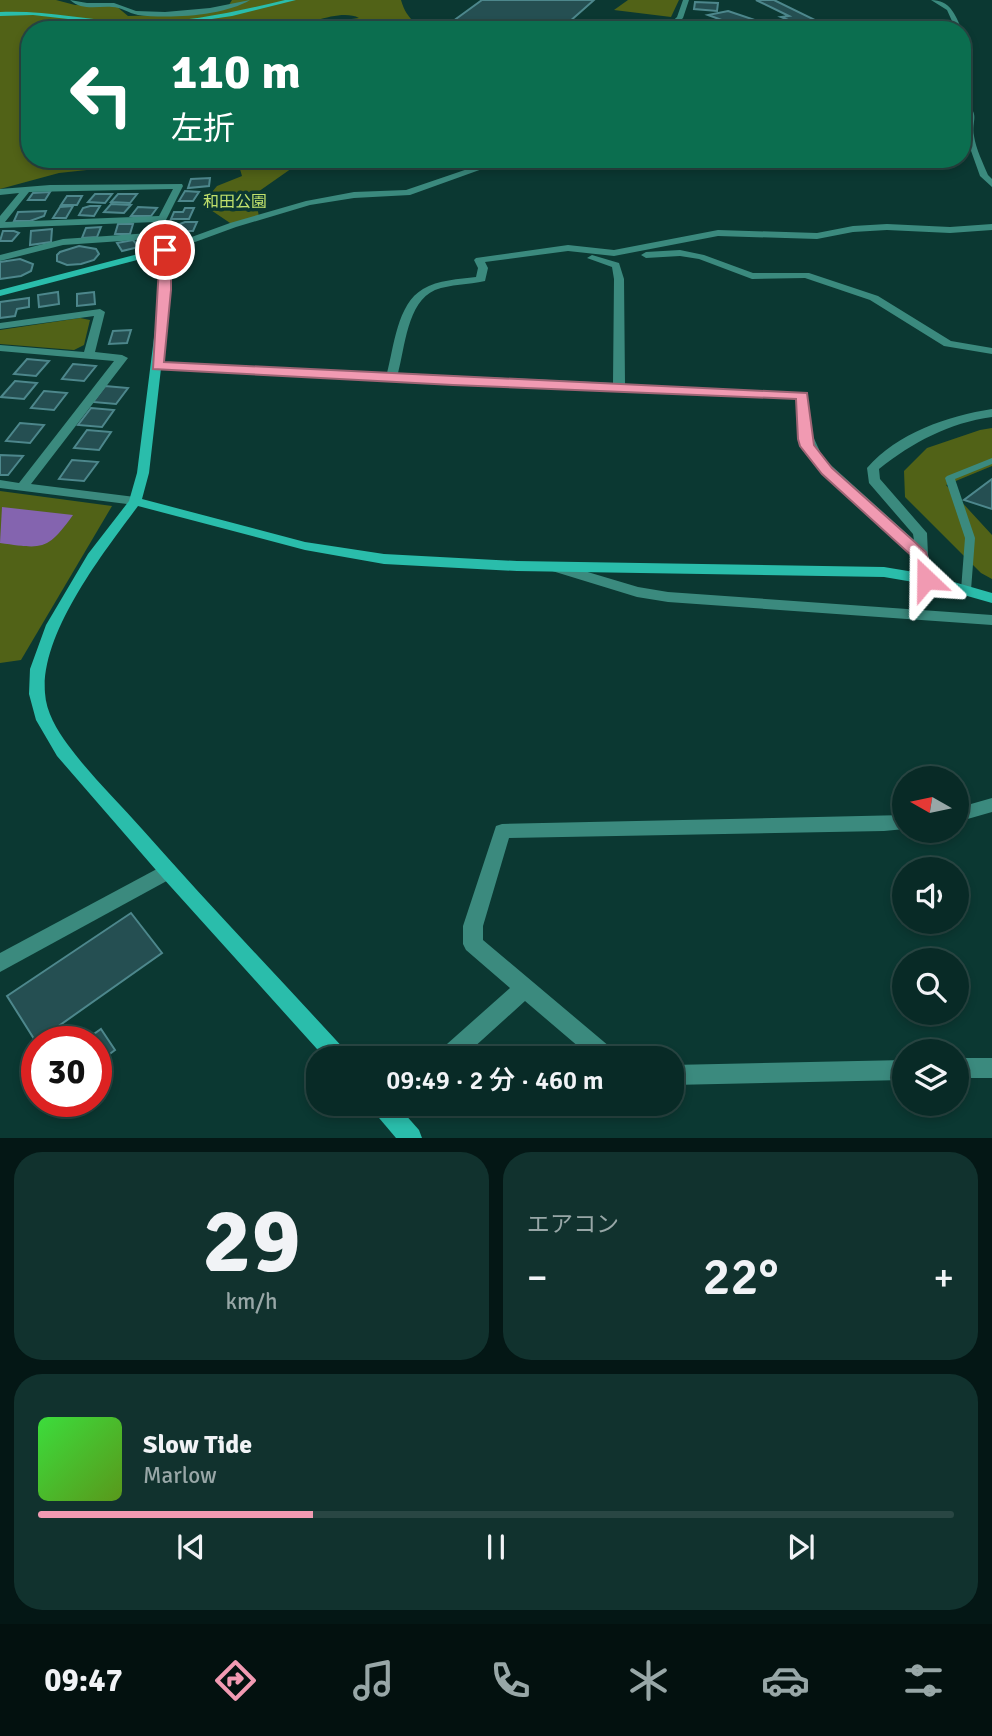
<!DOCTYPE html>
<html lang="ja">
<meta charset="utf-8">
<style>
body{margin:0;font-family:Signika,"Noto Sans JP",sans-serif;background:#11322e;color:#f1f3f6;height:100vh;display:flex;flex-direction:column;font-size:26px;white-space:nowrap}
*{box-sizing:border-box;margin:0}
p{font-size:23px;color:#98a7a7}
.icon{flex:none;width:38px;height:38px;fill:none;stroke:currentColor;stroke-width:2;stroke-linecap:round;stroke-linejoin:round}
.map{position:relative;height:1138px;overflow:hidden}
.panel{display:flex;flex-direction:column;gap:14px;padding:14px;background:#041715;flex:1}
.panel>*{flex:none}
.guide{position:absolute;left:21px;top:21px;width:950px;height:147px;border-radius:28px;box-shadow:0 4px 10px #0003,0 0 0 2px #294643;background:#0b6e4f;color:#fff;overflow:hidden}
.needle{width:46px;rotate:279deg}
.controls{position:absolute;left:892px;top:766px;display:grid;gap:14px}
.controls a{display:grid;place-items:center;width:77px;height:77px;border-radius:50%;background:#082a26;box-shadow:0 4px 10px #0003,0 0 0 2px #294643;font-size:35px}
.speed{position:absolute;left:21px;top:1026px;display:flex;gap:14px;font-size:35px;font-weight:700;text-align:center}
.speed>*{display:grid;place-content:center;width:91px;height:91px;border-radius:50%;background:#082a26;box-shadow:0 4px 10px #0003,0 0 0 2px #294643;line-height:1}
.speed .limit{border:10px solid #d22;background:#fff;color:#111}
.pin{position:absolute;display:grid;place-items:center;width:60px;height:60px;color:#fff;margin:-30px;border:4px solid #fff;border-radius:50%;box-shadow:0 2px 7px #0007}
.me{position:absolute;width:77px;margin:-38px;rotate:337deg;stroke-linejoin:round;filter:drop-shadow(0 0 5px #0008)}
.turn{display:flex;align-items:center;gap:24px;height:147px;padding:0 35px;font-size:32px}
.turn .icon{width:91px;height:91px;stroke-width:2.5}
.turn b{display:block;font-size:49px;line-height:60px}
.big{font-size:52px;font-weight:600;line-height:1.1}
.panel .card{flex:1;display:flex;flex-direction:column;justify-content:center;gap:10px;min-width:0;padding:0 24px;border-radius:28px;background:#11322e}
.panel .dial{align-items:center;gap:0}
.dial b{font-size:91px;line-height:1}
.song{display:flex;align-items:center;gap:21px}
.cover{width:84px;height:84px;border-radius:10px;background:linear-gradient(135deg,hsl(120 70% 55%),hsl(90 70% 35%))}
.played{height:7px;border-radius:4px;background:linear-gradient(90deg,#f19ab2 30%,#294643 30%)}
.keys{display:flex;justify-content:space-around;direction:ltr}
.heat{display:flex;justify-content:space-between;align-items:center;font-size:38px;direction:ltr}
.panel .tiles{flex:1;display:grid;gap:14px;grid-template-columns:1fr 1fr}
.card:last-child{grid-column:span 2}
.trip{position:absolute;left:306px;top:1046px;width:378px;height:70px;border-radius:28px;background:#082a26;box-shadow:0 4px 10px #0003,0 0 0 2px #294643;font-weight:600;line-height:70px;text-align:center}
.tabs{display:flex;height:112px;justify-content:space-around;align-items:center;background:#03110f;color:#98a7a7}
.tabs .icon{width:49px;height:49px}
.tabs .current{color:#f19ab2}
.tabs b{font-size:32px;color:#f1f3f6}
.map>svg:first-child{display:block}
</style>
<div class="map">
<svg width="992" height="1138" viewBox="0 0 992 1138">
<rect width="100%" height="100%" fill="#0b3832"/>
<!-- green -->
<g fill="#516217">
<path d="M 0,0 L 56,0 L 75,5 L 116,6 L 128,16 L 201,14 L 227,8 L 232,0 L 401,0 C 407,21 419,28 440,30 L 322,30 L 344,20 L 359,18 C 342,9 308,23 291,30 L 30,30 L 30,159 L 189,159 L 59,173 L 0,189 Z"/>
<polygon points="628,0 679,0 671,17 614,10"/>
<polygon points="237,159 305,159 255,194 259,217 233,225 202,204 217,186 242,176"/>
<polygon points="80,318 90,320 84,345 74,350 0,344 0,330"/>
<polygon points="992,428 992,466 946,485 992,535 992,579 981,573 905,497 904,471 927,448 980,430"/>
<polygon points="0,491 112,506 21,660 0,663"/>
</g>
<!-- water -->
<path fill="#8464af" d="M 2,507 L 73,515 C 47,551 43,549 0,543 Z"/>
<!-- building -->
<g fill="#254f52" stroke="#4d878c" stroke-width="2">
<polygon points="482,0 594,0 560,30 502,30 449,24"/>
<polygon points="756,0 774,0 815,20 793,22 781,17 789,16"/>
<polygon points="695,2 718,3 717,11 694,9"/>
<polygon points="728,11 758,21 738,26 708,15"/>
<polygon points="753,25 809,28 810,30 753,30"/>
<polygon points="210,178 209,186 188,188 191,179"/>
<polygon points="185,191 199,192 193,201 179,201"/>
<polygon points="50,192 45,200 28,200 33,193"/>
<polygon points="95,194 112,194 105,203 88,202"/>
<polygon points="118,194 137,194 130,203 111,202"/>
<polygon points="67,196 82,196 77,205 61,205"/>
<polygon points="111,204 131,205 124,213 104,212"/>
<polygon points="73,206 66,218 53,218 60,207"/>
<polygon points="90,206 100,206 94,216 79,215 83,208"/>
<polygon points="138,207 157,208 151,216 131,216"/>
<polygon points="185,208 194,208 189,219 171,219 174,212 183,212"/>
<polygon points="46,211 44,216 30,221 14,221 18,212"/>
<polygon points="185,222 197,222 193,231 174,231 177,225"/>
<polygon points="118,224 133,224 130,234 115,234"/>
<polygon points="101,227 97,237 82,238 86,228"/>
<polygon points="52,229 51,242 30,245 31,231"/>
<polygon points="3,231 14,231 19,233 12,241 0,241"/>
<polygon points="133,240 139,247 122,251 117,243"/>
<polygon points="79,246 96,249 99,254 94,260 81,264 67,265 57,261 57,255 60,252"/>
<polygon points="20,259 33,264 31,271 21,276 0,279 0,262"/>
<polygon points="58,292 59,304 39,307 38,295"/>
<polygon points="94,292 95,304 77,306 77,294"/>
<polygon points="29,298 29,307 17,309 15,316 0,318 0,302"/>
<polygon points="131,330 127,343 109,344 113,331"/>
<polygon points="27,359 49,361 36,376 14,374"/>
<polygon points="73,364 96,366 84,381 62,379"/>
<polygon points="15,381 37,383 24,399 1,397"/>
<polygon points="105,386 128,388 116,404 93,402"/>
<polygon points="44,391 67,393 54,410 31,408"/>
<polygon points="91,408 114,410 102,427 78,425"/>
<polygon points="20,423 44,425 30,443 6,441"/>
<polygon points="87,430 111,432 99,450 74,448"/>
<polygon points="0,455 23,456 8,475 0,475"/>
<polygon points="72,460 98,462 84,481 59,479"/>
<polygon points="992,479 992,509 964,500"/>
<polygon points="131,913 162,953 36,1042 7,996"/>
<polygon points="101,1029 115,1050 96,1064 96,1041 84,1041"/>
</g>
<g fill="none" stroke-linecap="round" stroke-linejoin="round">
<!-- lane -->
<polygon fill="#3b8a7e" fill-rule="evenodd" points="992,458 992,464 955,479 975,538 971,590 966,594 961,590 965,538 945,478 947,476"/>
<!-- street -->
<g fill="#3b8a7e" fill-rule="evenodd">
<path d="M 70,0 L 87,3 L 114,3 L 136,11 L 165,12 L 210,8 L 250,0 C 224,16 168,19 138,15 C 128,13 121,7 112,7 C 97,6 82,11 70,0 Z"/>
<polygon points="683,0 689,0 683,18 670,30 663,30 677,17"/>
<path d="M 931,0 C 950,0 955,14 962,30 L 956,30 L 947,10 Z"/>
<polygon points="962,37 968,44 962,49"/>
<path d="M 962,100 C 982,114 971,119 974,136 C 976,149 983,163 988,175 L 992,179 L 992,187 L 980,176 L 965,134 L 968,122 L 962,107 Z"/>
<path d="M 497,159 L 510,159 L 410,195 L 354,198 L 310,205 L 236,227 L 165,253 L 151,239 L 63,245 L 0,261 L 0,255 L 63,239 L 150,233 L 156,222 L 0,228 L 0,216 L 19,193 L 0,195 L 0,189 L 50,185 L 182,184 L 183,186 L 158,236 L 167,246 L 230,223 L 306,201 L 354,192 L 406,190 ZM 173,189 L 159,216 L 5,222 L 29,192 Z"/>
<path d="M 887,224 L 950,227 L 992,224 L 992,230 L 950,233 L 887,230 L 853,232 L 817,239 L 718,236 L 614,256 L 568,251 L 485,262 L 488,268 L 485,281 C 468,285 451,284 435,290 C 407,302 405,348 398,373 L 613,383 L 614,279 L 612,267 L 587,258 L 592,255 L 619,263 L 624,279 L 625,384 L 806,393 L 811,432 L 823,458 L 914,540 L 913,534 L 869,483 L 867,468 C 897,433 948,416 992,409 L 992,417 C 949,423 913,442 879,469 L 880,479 L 927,533 L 928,555 L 933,579 L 926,584 L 919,579 L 914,557 L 823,472 L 806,452 L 799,432 L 796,398 L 157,369 L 151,366 L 157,363 L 387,373 C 394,347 397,304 423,289 C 438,280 459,279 476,277 L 478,268 L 474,260 L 476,258 L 568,245 L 614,250 L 718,230 L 817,233 L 853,226 Z"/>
<polygon points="680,250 704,255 753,273 809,273 878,296 951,341 992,348 992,354 944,346 870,300 805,278 752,279 699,259 680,256 646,258 641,255 646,252"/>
<polygon points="100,309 105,312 95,352 122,355 128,358 31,484 135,497 142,501 135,505 0,488 0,480 19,483 114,361 0,351 0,345 84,352 94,316 0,329 0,323"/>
<polygon points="554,562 638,587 668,592 992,615 992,625 668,602 637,597 549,570 547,567 549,564"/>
<polygon points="992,798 992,812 957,822 957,808"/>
<polygon points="905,815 905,829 884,831 509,838 483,926 483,940 616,1052 619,1059 593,1059 525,1001 461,1059 435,1059 438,1052 510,988 466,950 463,944 463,926 496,826 502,824"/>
<polygon points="168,863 174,865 177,871 174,877 0,972 0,953"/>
<rect x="957" y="1058" width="35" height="20"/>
<polygon points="905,1060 905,1080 672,1085 672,1065"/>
</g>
<!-- secondary -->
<g fill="#2abdab" fill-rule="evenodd">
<path d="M 285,0 L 296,0 L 232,16 L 171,25 L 129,26 L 33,15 L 0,16 L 0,12 C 44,10 86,20 130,22 C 183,24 234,12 285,0 Z"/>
<path d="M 165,247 L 170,250 L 170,290 L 149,473 L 142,499 L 305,542 L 384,554 L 517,561 L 884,567 L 926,574 L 992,593 L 992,603 L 925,584 L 884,577 L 517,571 L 384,564 L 305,550 L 138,506 C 104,552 40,633 45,693 C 46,712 57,730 68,745 C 90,775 118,802 142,829 C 209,905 279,978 347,1052 L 350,1059 L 326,1059 L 162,877 L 57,756 L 36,720 L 29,694 L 30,669 L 46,625 L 88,554 L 129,501 L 137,473 L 160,290 L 160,254 L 0,296 L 0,290 Z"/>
<polygon points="371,1104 396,1104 419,1130 422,1138 396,1138 374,1112"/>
</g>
</g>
<!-- route -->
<polygon fill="#f19ab2" stroke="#9d6474" stroke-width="2" points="165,247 171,250 171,290 164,362 807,393 814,445 832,468 926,552 934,579 926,584 920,583 913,557 822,474 800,446 798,439 796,399 453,385 153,369 160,250"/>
<g text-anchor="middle" stroke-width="7" stroke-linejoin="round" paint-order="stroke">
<!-- far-park labels -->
<g font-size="16" fill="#c1e16c" stroke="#0b3832">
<text x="235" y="207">和田公園</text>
</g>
</g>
</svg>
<div class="controls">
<a><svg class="needle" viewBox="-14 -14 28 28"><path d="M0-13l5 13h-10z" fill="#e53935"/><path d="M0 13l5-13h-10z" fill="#98a7a7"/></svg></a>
<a><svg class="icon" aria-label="sound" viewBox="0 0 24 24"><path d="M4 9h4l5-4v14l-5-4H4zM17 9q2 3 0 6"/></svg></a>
<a><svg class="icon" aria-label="search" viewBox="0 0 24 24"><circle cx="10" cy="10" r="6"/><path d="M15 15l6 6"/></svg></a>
<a><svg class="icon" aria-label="layers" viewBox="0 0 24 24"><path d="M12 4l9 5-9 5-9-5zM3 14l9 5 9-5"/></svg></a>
</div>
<div class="speed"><div class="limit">30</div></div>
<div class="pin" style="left:165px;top:250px;background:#d93025"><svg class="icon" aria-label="arrive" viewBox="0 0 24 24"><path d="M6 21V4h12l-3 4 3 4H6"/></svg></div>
<svg class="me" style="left:926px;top:579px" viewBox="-20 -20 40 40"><path d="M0-17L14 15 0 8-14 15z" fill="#f19ab2" stroke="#fff" stroke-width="4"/></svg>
<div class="trip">09:49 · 2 分 · 460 m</div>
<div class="guide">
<div class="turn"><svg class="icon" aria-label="left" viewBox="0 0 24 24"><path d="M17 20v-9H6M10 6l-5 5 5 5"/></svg><div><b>110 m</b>左折</div></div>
</div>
</div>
<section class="panel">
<div class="tiles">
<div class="card dial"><b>29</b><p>km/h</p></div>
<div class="card"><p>エアコン</p>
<div class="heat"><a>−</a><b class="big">22°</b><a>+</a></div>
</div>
<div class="card">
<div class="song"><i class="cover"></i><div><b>Slow Tide</b><p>Marlow</p></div></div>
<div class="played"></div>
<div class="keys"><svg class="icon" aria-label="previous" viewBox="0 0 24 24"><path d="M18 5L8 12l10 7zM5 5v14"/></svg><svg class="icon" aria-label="pause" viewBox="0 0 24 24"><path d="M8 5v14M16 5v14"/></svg><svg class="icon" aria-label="next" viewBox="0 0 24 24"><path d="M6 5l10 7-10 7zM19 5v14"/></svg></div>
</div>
</div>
</section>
<nav class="tabs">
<b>09:47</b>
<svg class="icon current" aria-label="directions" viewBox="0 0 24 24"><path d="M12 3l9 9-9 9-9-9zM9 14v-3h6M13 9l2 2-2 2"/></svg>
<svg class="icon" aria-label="music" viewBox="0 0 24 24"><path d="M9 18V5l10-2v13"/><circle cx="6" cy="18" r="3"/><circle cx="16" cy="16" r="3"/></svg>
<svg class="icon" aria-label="phone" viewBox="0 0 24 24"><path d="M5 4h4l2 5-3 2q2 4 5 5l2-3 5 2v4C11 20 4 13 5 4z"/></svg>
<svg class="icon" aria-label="climate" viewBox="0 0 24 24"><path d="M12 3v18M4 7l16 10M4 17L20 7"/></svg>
<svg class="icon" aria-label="car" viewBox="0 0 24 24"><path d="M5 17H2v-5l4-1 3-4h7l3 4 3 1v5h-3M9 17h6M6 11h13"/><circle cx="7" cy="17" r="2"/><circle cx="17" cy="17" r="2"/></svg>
<svg class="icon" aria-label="filters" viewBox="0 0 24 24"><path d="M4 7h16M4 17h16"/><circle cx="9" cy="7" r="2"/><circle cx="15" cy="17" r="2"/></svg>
</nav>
